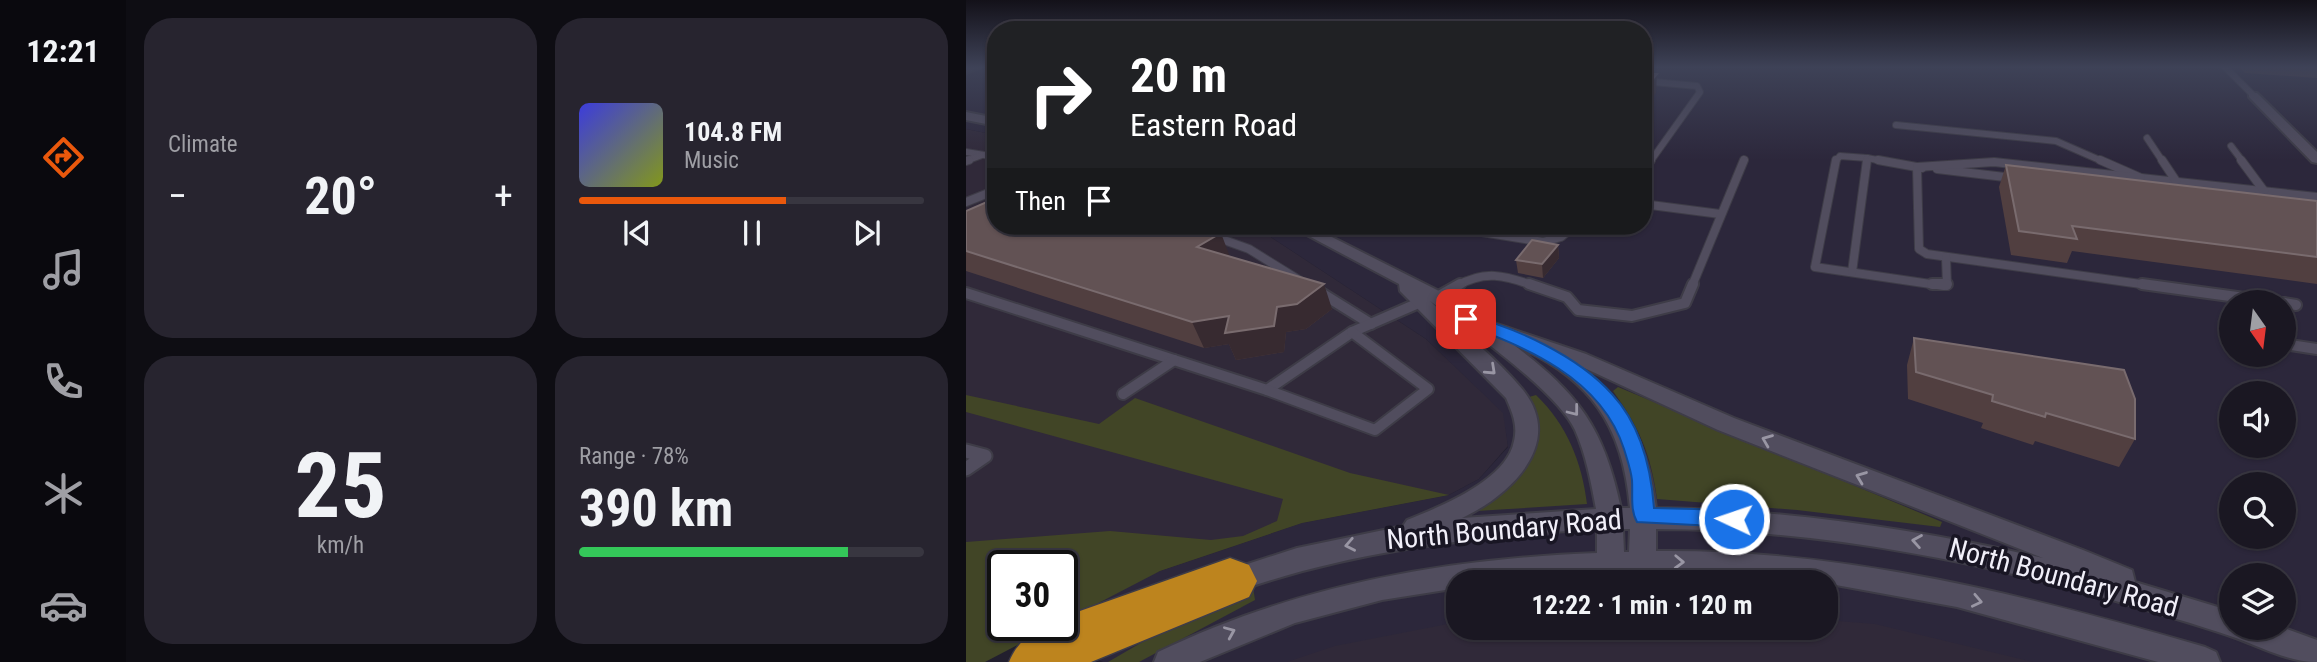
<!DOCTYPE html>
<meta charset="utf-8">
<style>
body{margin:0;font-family:"Roboto Condensed",sans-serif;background:#27242f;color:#f1f3f6;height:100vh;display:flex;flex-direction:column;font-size:26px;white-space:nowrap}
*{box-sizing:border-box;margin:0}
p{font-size:23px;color:#9f9fa5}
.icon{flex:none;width:38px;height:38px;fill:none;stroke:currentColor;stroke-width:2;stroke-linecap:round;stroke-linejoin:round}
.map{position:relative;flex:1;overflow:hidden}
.details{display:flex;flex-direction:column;gap:18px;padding:18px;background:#0e0d13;width:840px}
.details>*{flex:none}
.hud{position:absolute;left:21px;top:21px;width:665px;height:214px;border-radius:28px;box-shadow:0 2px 5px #0004,0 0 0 2px #383640;background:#202124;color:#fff;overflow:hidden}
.needle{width:46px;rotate:166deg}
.fabs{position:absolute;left:1253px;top:290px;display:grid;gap:14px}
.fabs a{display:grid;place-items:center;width:77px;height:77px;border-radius:50%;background:#1a1722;box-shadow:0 2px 5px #0004,0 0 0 2px #383640;font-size:35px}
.speed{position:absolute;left:21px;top:550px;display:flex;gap:14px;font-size:35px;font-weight:700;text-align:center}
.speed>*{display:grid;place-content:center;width:91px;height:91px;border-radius:50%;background:#1a1722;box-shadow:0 2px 5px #0004,0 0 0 2px #383640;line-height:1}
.speed .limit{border:4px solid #111;border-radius:10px;background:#fff;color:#111}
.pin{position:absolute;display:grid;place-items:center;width:60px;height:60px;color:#fff;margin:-30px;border-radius:14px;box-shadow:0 4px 10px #0006}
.me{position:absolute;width:77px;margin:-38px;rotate:273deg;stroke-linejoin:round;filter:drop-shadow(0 0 5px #0008)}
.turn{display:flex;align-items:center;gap:24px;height:147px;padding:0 28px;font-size:32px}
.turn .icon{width:91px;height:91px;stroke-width:2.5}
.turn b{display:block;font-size:49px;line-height:60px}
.then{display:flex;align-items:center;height:66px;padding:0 28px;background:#0003;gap:14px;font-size:26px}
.big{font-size:52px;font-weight:700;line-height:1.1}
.details .widget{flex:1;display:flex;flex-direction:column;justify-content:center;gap:10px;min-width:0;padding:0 24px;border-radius:28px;background:#27242f}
.details .dial{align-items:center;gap:0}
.dial b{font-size:91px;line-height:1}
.song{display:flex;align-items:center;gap:21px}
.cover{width:84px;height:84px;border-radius:10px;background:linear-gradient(135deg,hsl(240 70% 55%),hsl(70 70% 35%))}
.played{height:7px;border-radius:4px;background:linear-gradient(90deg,#ea580c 60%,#383640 60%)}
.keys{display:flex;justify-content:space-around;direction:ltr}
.heat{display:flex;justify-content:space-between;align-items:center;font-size:38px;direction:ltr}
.charge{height:10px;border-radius:5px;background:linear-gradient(90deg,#34c759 78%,#383640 0)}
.details .tiles{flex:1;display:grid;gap:18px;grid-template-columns:repeat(2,1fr)}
.trip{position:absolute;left:480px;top:570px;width:392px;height:70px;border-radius:28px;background:#1a1722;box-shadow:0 2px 5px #0004,0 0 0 2px #383640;font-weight:700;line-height:70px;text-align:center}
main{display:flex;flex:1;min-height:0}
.tabs{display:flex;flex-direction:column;width:126px;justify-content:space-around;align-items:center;background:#0a090e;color:#9f9fa5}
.tabs .icon{width:49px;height:49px}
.tabs .selected{color:#ea580c}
.tabs b{font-size:32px;color:#f1f3f6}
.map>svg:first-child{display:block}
</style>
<main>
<nav class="tabs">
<b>12:21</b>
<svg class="icon selected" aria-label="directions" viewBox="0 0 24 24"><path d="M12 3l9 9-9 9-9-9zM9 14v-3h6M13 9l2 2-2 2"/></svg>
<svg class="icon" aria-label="music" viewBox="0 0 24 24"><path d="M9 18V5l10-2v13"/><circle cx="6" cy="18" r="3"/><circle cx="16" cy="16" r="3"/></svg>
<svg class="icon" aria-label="phone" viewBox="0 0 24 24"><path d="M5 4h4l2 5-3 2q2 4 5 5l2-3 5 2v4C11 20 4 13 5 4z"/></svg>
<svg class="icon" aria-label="climate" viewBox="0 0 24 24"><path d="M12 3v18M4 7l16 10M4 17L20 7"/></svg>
<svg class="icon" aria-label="car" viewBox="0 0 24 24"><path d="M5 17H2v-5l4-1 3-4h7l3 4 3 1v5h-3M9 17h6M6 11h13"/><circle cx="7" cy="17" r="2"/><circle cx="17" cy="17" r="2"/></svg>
</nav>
<section class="details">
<div class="tiles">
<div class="widget"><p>Climate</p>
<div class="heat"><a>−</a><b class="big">20°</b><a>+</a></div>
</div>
<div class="widget">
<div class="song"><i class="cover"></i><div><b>104.8 FM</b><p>Music</p></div></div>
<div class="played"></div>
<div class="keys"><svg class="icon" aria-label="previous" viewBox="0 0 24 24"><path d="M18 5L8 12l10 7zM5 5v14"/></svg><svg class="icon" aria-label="pause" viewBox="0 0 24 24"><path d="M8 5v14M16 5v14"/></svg><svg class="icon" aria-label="next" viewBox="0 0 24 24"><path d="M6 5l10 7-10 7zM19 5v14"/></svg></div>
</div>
<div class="widget dial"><b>25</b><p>km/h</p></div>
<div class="widget"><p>Range · 78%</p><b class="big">390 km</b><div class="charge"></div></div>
</div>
</section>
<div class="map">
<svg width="1351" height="662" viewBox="0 0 1351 662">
<rect width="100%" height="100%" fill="#221f2e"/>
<!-- industrial -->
<g fill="#302939">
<polygon points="0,129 30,135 30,226 288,226 460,339 538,413 542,446 513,479 483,495 336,523 194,571 37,565 37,625 19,662 0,662"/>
<polygon points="492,603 492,628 859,628 859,606 1141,662 261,662"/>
</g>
<!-- built -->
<g fill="#2c273b" fill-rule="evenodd">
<polygon points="0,67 30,67 30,135 0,129"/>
<path d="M 677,67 L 1351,67 L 1351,662 L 1067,662 L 909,624 L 859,620 L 859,583 L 492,583 L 492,622 L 369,646 L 321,662 L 137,662 L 60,625 L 96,625 L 96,610 L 194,571 L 336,523 L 483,495 L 513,479 L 542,447 L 537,413 L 460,339 L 288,226 L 677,226 ZM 1265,303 L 1318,303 L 1318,355 L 1265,355 ZM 1265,394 L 1318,394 L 1318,446 L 1265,446 ZM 1265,485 L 1318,485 L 1318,537 L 1265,537 ZM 1265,576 L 1318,576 L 1318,628 L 1265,628 Z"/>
</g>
<!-- green -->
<g fill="#414526">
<path d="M 652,387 L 976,522 L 974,527 L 831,510 L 691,499 C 685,454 673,427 647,391 Z"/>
<polygon points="0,395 133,424 169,398 384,473 483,495 336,523 194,571 96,622 96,565 37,565 37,625 90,625 19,662 0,662 0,542 144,531 245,540 277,536 311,521 317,499 0,412"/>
<path d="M 570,395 C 601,425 616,462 621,504 L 511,511 C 554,481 589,453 563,397 Z"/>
<polygon points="287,587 289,600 173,662 142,662 185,637"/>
</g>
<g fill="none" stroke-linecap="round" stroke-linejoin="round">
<!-- lane-far3 casing -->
<g stroke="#3e3c47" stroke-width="8">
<g id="lane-far3">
<polyline points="1259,67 1287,95"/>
<polyline points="677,81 731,86 734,92 684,162"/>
<polyline points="930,125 1090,141 1138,162"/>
<polyline points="1181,138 1197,162"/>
<polyline points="1265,146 1277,162"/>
<polyline points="0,152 30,157"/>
<polyline points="0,161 16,155"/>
<polyline points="869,162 874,156 901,158"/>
<polyline points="901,162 901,158 922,162"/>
</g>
</g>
<!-- lane-far2 casing -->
<g stroke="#3e3c47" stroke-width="10">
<g id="lane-far2">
<polyline points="870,160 849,267 978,286"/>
<polyline points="912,160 956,168"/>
<polyline points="1134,160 1175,178 1351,197"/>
<polyline points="1196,160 1210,181"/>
<polyline points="1275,160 1298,191"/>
<polyline points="0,161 3,160"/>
<polyline points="971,169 1047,178"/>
<polyline points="677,171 685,160"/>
<polyline points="1175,178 1028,162 951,167 953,249 961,254 1189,286"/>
<polyline points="0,202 30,190"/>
<polyline points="677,204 754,214"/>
<polyline points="479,226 577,242 595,237 608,226"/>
<polyline points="247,236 283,249 333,280"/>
<polyline points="980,257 981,286"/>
<polyline points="886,272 901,160"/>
<path d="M 491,286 C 518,270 539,275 568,286"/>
<polyline points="726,286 778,160"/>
</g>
</g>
<!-- lane-far1 casing -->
<g stroke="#3e3c47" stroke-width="14">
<g id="lane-far1">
<polyline points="563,284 601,297 612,310 666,316 719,303 727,284"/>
<polyline points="966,284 981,284"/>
<polyline points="1176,284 1315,303"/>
<polyline points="352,291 405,324"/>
<polyline points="0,293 301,390 386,332 455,302"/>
<polyline points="471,297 494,284"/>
<polyline points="1318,303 1330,305"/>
<polyline points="1318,344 1351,349"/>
<polyline points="301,390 409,430 462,389 386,332"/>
<polyline points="157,394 208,360"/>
</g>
</g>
<!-- lane casing -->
<g stroke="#3e3c47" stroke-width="17">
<polyline id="lane" points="0,451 19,456 0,469"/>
</g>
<!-- street casing -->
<g stroke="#3e3c47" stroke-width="4">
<g id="street">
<polygon points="0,67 16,67 0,73"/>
<polygon points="1283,93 1291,93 1351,152 1351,163 1346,162 1283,97"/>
<polygon points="0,112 30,118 30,126 0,120"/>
<path d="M 324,226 L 344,226 L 477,293 L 517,322 L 528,323 L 620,354 L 768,418 L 1117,550 L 1166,570 L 1169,582 L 1265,611 L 1265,628 L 1318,628 L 1351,640 L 1351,662 C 1323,662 1297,648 1270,638 C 1230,624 1183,611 1140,598 C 993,557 843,529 690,529 L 690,551 C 879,549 1059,595 1239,647 L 1250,652 L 1254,662 L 1192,662 L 991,607 L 859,583 L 695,574 L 492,583 L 492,588 L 416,600 L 329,623 L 234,662 L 188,662 L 192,652 C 331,585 478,559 631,553 L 631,529 C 505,537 383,551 263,594 L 253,591 L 249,582 L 253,573 L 263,570 L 331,548 L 437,526 L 441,520 C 474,507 541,480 548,441 C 552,425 546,412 540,398 L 434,291 L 433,284 ZM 464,301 C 502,329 590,390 609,430 C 620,455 625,482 630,509 L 496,518 C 543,496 600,444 557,390 C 531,358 494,330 464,301 ZM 548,345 C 625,378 657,426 664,508 L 655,508 C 638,428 613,394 548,345 ZM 614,366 L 752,430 L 1077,558 C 949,529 821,509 690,508 C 683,449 662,403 614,366 ZM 657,529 L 664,529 L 663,552 L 658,552 Z"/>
</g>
</g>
<!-- highway casing -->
<g stroke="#3e3c47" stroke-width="3">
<path id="highway" d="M 264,558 L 283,565 L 291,581 L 283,597 L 125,662 L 43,662 C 52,640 71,625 96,625 L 97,617 Z"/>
</g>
<!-- lane-far3 -->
<use href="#lane-far3" stroke="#514d5e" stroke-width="6"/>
<!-- lane-far2 -->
<use href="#lane-far2" stroke="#514d5e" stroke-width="8"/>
<!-- lane-far1 -->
<use href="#lane-far1" stroke="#514d5e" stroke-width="10"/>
<!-- lane -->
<use href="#lane" stroke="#514d5e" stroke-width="13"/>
<!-- street -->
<use href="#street" fill="#514d5e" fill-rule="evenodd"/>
<!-- highway -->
<use href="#highway" fill="#bd841e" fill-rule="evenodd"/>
</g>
<!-- wall -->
<g fill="#513f40">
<polygon points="1273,67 1351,67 1351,78 1279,73"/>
<polygon points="1040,165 1351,201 1351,284 1106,251 1101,263 1045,255 1033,187"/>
<polygon points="0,211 264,257 366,309 340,329 320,332 318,352 270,360 263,344 238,348 0,271"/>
<polygon points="592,245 593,258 577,278 552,273 550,260"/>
<polygon points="948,338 1169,439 1153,467 1069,441 1067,445 1015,428 1017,423 942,399 941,365"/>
</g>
<!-- shaded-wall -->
<g fill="#372a30">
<polygon points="691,74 690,93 677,109 677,90"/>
<polygon points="255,233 264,257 231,247"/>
<polygon points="592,245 593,258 577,278 576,264"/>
<polygon points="358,284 366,309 340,329 320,332 318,352 270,360 263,344 238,348 226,322 311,307"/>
</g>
<!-- building -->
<g fill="#625254" stroke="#796b6e" stroke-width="2">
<polygon points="677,73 691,74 677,90"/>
<polygon points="1040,165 1351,201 1351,257 1106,226 1111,239 1053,231"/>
<polygon points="30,198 30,226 225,226 255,233 231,247 358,284 331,304 311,307 308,326 259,333 263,316 226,322 0,251 0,211"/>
<polygon points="566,240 592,245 576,264 550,260"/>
<polygon points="948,338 1158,370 1169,399 1169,439 1080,413 1079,417 1026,401 1027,395 950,372"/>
</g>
<!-- one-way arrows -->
<defs><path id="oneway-chevron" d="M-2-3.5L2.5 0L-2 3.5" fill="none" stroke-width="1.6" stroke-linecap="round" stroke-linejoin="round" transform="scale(1.75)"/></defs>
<g stroke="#9996a4">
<use href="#oneway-chevron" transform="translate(525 370) rotate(43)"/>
<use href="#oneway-chevron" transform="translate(608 411) rotate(52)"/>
<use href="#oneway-chevron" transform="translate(801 440) rotate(-158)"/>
<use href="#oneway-chevron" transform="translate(895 477) rotate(-159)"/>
<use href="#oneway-chevron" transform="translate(951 541) rotate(-170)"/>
<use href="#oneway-chevron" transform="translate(384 545) rotate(169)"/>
<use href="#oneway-chevron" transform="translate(713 562) rotate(2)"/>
<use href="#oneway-chevron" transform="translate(1011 601) rotate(12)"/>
<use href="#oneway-chevron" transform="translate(264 632) rotate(-23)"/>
</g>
<!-- sky -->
<linearGradient id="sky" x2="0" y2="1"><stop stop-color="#131119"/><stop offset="0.42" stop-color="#3e4257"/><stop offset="1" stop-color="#3e4257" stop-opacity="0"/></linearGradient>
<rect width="1351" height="160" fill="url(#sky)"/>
<!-- route -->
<path fill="#1a73e8" stroke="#114b97" stroke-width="2" d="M 500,315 C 549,327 612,356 646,394 C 674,424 685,468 688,508 L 768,510 L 775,512 L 778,519 L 775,525 L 768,527 L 671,522 C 664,510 667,494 666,480 C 665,470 661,459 658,449 C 635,377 559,347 495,323 L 493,319 Z"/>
<g text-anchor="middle" stroke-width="7" stroke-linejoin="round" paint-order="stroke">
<!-- near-street labels -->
<g font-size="28" fill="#f1eff9" stroke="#191624">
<text transform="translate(538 529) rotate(-5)" y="10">North Boundary Road</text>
<text transform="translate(1098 577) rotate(15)" y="10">North Boundary Road</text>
</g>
</g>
</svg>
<div class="fabs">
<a><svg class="needle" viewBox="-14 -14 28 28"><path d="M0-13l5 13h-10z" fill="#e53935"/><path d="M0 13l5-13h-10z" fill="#9f9fa5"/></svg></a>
<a><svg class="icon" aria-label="sound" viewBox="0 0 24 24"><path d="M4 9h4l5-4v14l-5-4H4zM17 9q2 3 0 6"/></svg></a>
<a><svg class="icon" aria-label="search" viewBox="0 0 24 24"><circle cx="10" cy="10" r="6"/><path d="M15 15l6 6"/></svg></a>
<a><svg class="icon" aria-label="layers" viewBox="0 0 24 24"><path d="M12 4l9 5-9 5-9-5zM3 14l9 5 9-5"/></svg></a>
</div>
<div class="speed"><div class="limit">30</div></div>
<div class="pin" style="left:500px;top:319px;background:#d93025"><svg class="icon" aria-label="arrive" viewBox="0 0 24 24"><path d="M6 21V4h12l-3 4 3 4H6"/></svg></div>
<svg class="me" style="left:768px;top:519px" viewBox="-20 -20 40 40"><circle r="17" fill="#1a73e8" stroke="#fff" stroke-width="3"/><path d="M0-11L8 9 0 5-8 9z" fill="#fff"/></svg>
<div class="trip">12:22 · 1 min · 120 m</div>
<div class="hud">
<div class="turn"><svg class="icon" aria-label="right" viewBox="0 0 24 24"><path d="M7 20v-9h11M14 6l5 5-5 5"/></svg><div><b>20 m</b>Eastern Road</div></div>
<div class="then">Then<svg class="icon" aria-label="arrive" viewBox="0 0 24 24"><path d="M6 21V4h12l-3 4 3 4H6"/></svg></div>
</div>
</div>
</main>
